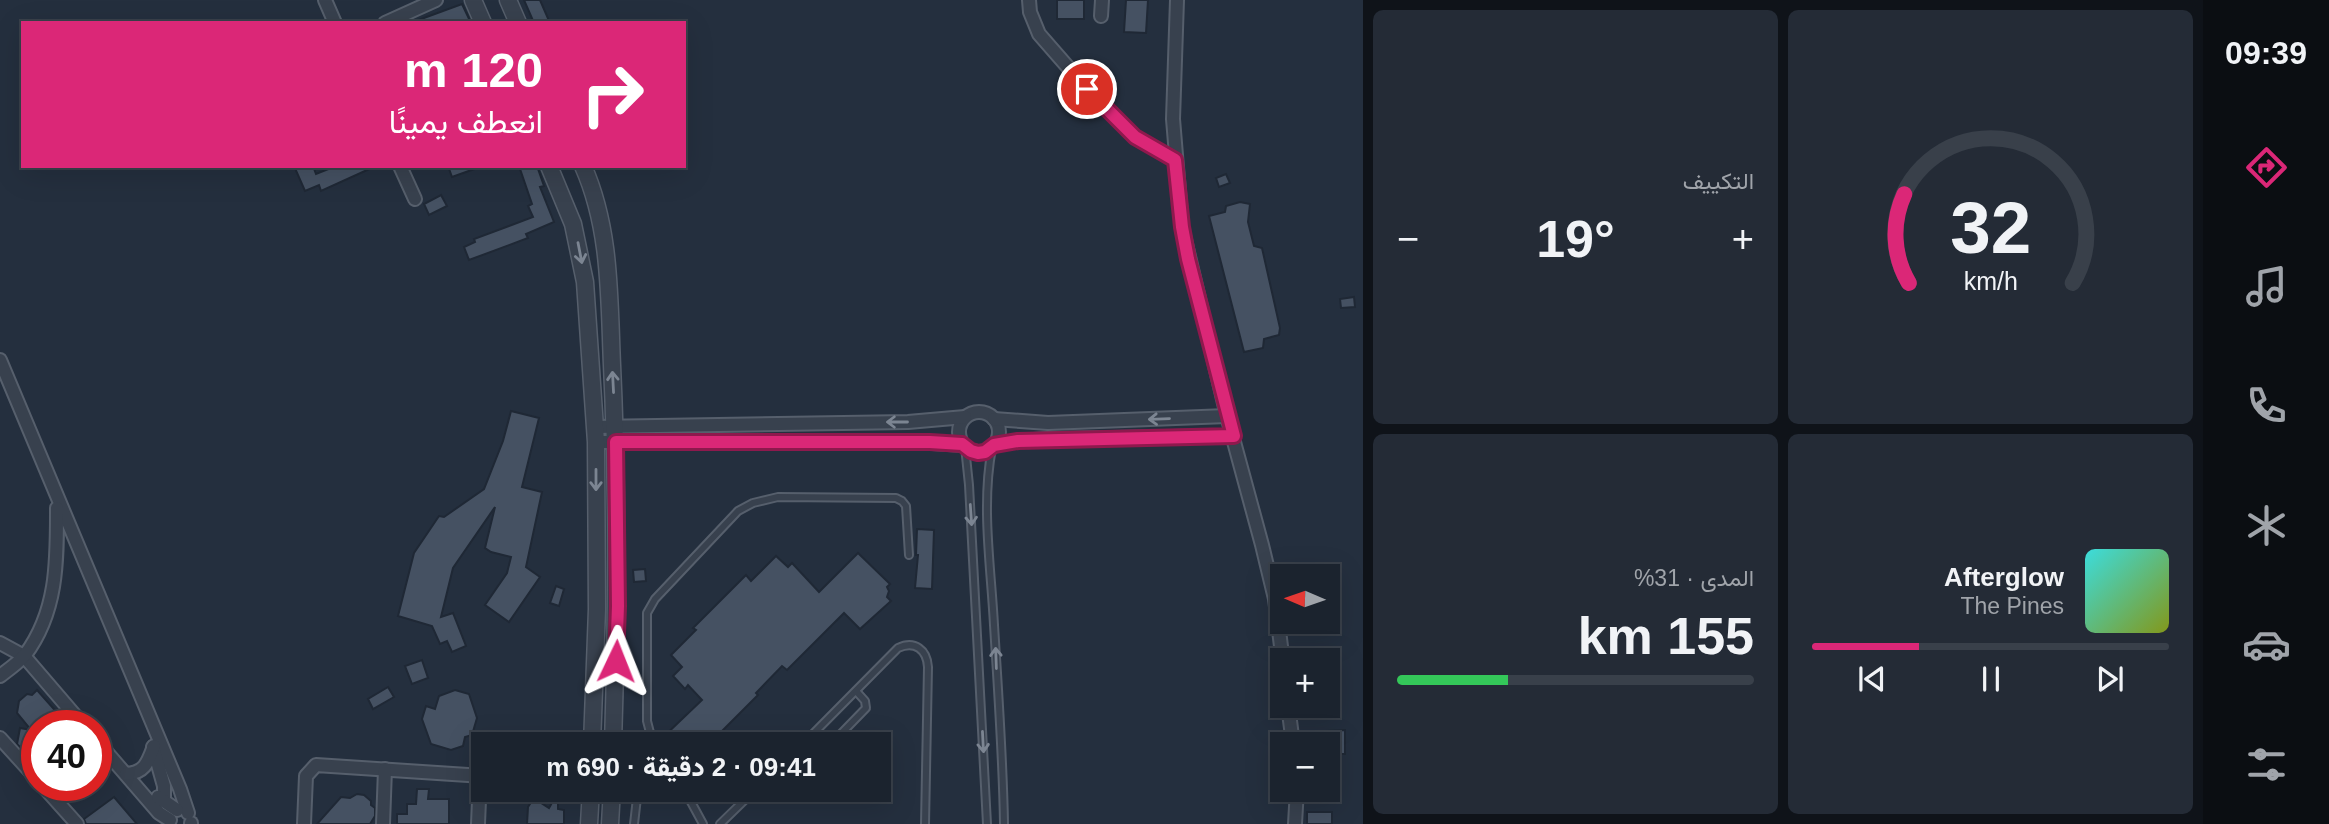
<!DOCTYPE html>
<html lang="ar">
<meta charset="utf-8">
<style>
body{margin:0;font-family:Helvetica,Vazirmatn,sans-serif;background:#242b36;color:#f1f3f6;direction:rtl;height:100vh;display:flex;flex-direction:column;font-size:26px;white-space:nowrap}
*{box-sizing:border-box;margin:0}
p{font-size:23px;color:#a0a4aa}
.icon{flex:none;width:38px;height:38px;fill:none;stroke:currentColor;stroke-width:2;stroke-linecap:round;stroke-linejoin:round}
.map{position:relative;flex:1;overflow:hidden;direction:ltr}
.sheet{display:flex;flex-direction:column;gap:10px;padding:10px;background:#0f1319;width:840px}
.sheet>*{flex:none}
.top-card{position:absolute;left:21px;top:21px;width:665px;height:147px;border-radius:0px;box-shadow:0 7px 28px #0002,0 0 0 2px #39404a;direction:rtl;background:#db2777;color:#fff;overflow:hidden}
.needle{width:46px;rotate:272deg}
.controls{position:absolute;left:1270px;top:564px;display:grid;gap:14px}
.controls a{display:grid;place-items:center;width:70px;height:70px;border-radius:0px;background:#1b232e;box-shadow:0 7px 28px #0002,0 0 0 2px #39404a;font-size:35px}
.speed{position:absolute;left:21px;top:710px;display:flex;gap:14px;font-size:35px;font-weight:700;text-align:center}
.speed>*{display:grid;place-content:center;width:91px;height:91px;border-radius:50%;background:#1b232e;box-shadow:0 7px 28px #0002,0 0 0 2px #39404a;line-height:1}
.speed .limit{border:10px solid #d22;background:#fff;color:#111}
.pin{position:absolute;display:grid;place-items:center;width:60px;height:60px;color:#fff;margin:-30px;border:4px solid #fff;border-radius:50%;box-shadow:0 2px 7px #0007}
.me{position:absolute;width:77px;margin:-38px;rotate:2deg;stroke-linejoin:round;filter:drop-shadow(0 0 5px #0008)}
.turn{display:flex;align-items:center;gap:24px;height:147px;padding:0 28px;font-size:32px}
.turn .icon{width:91px;height:91px;stroke-width:2.5}
.turn b{display:block;font-size:49px;line-height:60px}
.big{font-size:52px;font-weight:800;line-height:1.1}
.sheet .widget{flex:1;display:flex;flex-direction:column;justify-content:center;gap:10px;min-width:0;padding:0 24px;border-radius:10px;background:#242b36}
.sheet .dial{align-items:center;gap:0}
.dial svg{height:182px;overflow:visible;fill:none;stroke:#39404a;stroke-width:7;stroke-linecap:round;text-anchor:middle}
.dial text{fill:#f1f3f6;stroke:none}
.song{display:flex;align-items:center;gap:21px}
.cover{width:84px;height:84px;border-radius:10px;background:linear-gradient(135deg,hsl(180 70% 55%),hsl(70 70% 35%))}
.played{height:7px;border-radius:4px;background:linear-gradient(90deg,#db2777 30%,#39404a 30%)}
.keys{display:flex;justify-content:space-around;direction:ltr}
.heat{display:flex;justify-content:space-between;align-items:center;font-size:38px;direction:ltr}
.charge{height:10px;border-radius:5px;background:linear-gradient(90deg,#34c759 31%,#39404a 0)}
.sheet .tiles{flex:1;display:grid;gap:10px;grid-template-columns:repeat(2,1fr)}
.trip{position:absolute;left:471px;top:732px;width:420px;height:70px;border-radius:0px;background:#1b232e;box-shadow:0 7px 28px #0002,0 0 0 2px #39404a;font-weight:800;line-height:70px;text-align:center;direction:rtl}
main{display:flex;flex:1;min-height:0}
.dock{display:flex;flex-direction:column;width:126px;justify-content:space-around;align-items:center;background:#0b0e12;color:#a0a4aa}
.dock .icon{width:49px;height:49px}
.dock .active{color:#db2777}
.dock b{font-size:32px;color:#f1f3f6}
.map>svg:first-child{display:block}
</style>
<main>
<nav class="dock">
<b>09:39</b>
<svg class="icon active" aria-label="directions" viewBox="0 0 24 24"><path d="M12 3l9 9-9 9-9-9zM9 14v-3h6M13 9l2 2-2 2"/></svg>
<svg class="icon" aria-label="music" viewBox="0 0 24 24"><path d="M9 18V5l10-2v13"/><circle cx="6" cy="18" r="3"/><circle cx="16" cy="16" r="3"/></svg>
<svg class="icon" aria-label="phone" viewBox="0 0 24 24"><path d="M5 4h4l2 5-3 2q2 4 5 5l2-3 5 2v4C11 20 4 13 5 4z"/></svg>
<svg class="icon" aria-label="climate" viewBox="0 0 24 24"><path d="M12 3v18M4 7l16 10M4 17L20 7"/></svg>
<svg class="icon" aria-label="car" viewBox="0 0 24 24"><path d="M5 17H2v-5l4-1 3-4h7l3 4 3 1v5h-3M9 17h6M6 11h13"/><circle cx="7" cy="17" r="2"/><circle cx="17" cy="17" r="2"/></svg>
<svg class="icon" aria-label="filters" viewBox="0 0 24 24"><path d="M4 7h16M4 17h16"/><circle cx="9" cy="7" r="2"/><circle cx="15" cy="17" r="2"/></svg>
</nav>
<section class="sheet">
<div class="tiles">
<div class="widget dial"><svg viewBox="0 0 100 80">
<path d="M14 69A42 42 0 1 1 86 69"/>
<path d="M14 69A42 42 0 0 1 12 30" stroke="#db2777"/>
<text x="50" y="56" font-size="32" font-weight="700">32</text>
<text x="50" y="72" font-size="11">km/h</text>
</svg></div>
<div class="widget"><p>التكييف</p>
<div class="heat"><a>−</a><b class="big">19°</b><a>+</a></div>
</div>
<div class="widget">
<div class="song"><i class="cover"></i><div><b>Afterglow</b><p>The Pines</p></div></div>
<div class="played"></div>
<div class="keys"><svg class="icon" aria-label="previous" viewBox="0 0 24 24"><path d="M18 5L8 12l10 7zM5 5v14"/></svg><svg class="icon" aria-label="pause" viewBox="0 0 24 24"><path d="M8 5v14M16 5v14"/></svg><svg class="icon" aria-label="next" viewBox="0 0 24 24"><path d="M6 5l10 7-10 7zM19 5v14"/></svg></div>
</div>
<div class="widget"><p>المدى · 31%</p><b class="big">155 km</b><div class="charge"></div></div>
</div>
</section>
<div class="map">
<svg width="1363" height="824" viewBox="0 0 1363 824">
<rect width="100%" height="100%" fill="#242f3e"/>
<!-- building -->
<g fill="#455162" stroke="#1f2835" stroke-width="2">
<polygon points="524,0 540,0 550,23 534,23"/>
<rect x="1057" y="0" width="27" height="19"/>
<polygon points="1126,0 1148,0 1146,33 1124,32"/>
<polygon points="462,4 471,23 413,23 413,22"/>
<polygon points="294,166 313,166 316,174 336,166 376,166 321,191 319,185 305,191"/>
<polygon points="448,166 479,166 480,167 452,177"/>
<polygon points="519,166 537,166 544,186 540,187 554,222 526,234 528,238 469,260 464,247 475,242 474,239 533,217 528,206 532,204"/>
<polygon points="1226,174 1230,183 1219,187 1216,178"/>
<polygon points="441,195 447,206 429,215 424,204"/>
<polygon points="1240,202 1250,204 1248,222 1254,246 1262,248 1280,328 1279,335 1264,339 1263,348 1244,352 1209,216 1225,212 1226,206"/>
<polygon points="1354,297 1355,307 1341,308 1340,299"/>
<polygon points="511,411 539,418 522,487 542,492 526,567 540,577 509,622 485,605 507,573 511,557 491,552 485,548 495,507 453,568 441,617 453,613 466,646 452,652 447,641 440,644 432,626 398,616 414,553 439,516 444,517 484,489 503,441"/>
<polygon points="917,529 934,530 932,589 915,588 918,555 916,555"/>
<polygon points="858,553 890,584 887,587 889,591 887,597 891,601 860,629 844,613 787,670 782,666 756,693 758,695 722,731 734,744 659,744 658,742 702,700 688,685 685,689 673,676 682,667 671,655 696,630 693,628 746,575 751,581 776,556 788,567 792,563 819,592"/>
<polygon points="645,569 646,581 634,582 633,570"/>
<polygon points="556,586 564,589 559,606 550,603"/>
<polygon points="1320,648 1331,649 1330,660 1319,660"/>
<polygon points="422,660 428,678 412,684 405,666"/>
<polygon points="388,687 394,697 373,709 368,699"/>
<polygon points="37,690 69,726 37,726 37,766 17,744 20,728 31,730 17,713 19,701 27,694 32,695"/>
<polygon points="455,690 469,694 477,718 472,735 465,737 463,746 451,750 431,744 422,719 426,706 435,709 439,696"/>
<polygon points="1345,730 1345,754 1328,754 1327,731"/>
<polygon points="417,789 429,789 428,799 449,799 449,824 397,824 397,814 407,814 407,804 416,804"/>
<polygon points="558,792 558,809 564,810 564,824 527,824 528,807 532,801 538,801 549,808"/>
<polygon points="357,794 364,795 371,801 371,805 375,808 375,816 370,824 317,824 341,797 350,798"/>
<polygon points="114,797 137,824 86,824 84,819"/>
<rect x="1307" y="812" width="25" height="12"/>
</g>
<g fill="none" stroke-linecap="round" stroke-linejoin="round">
<!-- service casing -->
<g stroke="#565f6c" stroke-width="10">
<g id="service">
<polyline points="965,447 969,485 987,824"/>
<path d="M 992,448 C 981,506 991,567 994,625 C 998,691 1003,758 1004,824"/>
<polyline points="653,744 647,721 647,613 655,599 738,511 753,503 778,497 896,498 902,501 906,506 909,555"/>
<path d="M 803,744 L 898,648 C 915,640 927,650 928,667 L 925,824"/>
<polyline points="831,744 866,708 865,701 856,691"/>
<polyline points="684,789 703,824"/>
<polyline points="634,824 638,789"/>
<polyline points="720,824 756,789"/>
</g>
</g>
<!-- minor casing -->
<g stroke="#565f6c" stroke-width="16">
<g id="minor">
<polyline points="325,0 335,23"/>
<polyline points="1029,0 1030,12 1039,34 1087,89 1135,137 1175,160"/>
<polyline points="1177,0 1173,119 1182,227 1227,416 1262,545 1275,599 1283,662"/>
<polyline points="1101,16 1102,0"/>
<polyline points="385,23 436,0"/>
<polyline points="400,166 415,199"/>
<polyline points="0,360 180,789 188,813"/>
<circle cx="979" cy="432" r="20"/>
<polyline points="994,419 1048,423 1227,416"/>
<polyline points="595,427 908,422 965,417"/>
<polyline points="596,442 917,442 963,445"/>
<polyline points="994,445 1019,441 1048,439 1234,436"/>
<polyline points="0,643 24,656 84,726"/>
<path d="M 0,676 C 8,670 18,663 25,655 C 58,611 57,560 57,508"/>
<polyline points="1288,705 1293,744"/>
<polyline points="0,738 37,779"/>
<polyline points="96,740 159,813 170,820"/>
<polyline points="153,747 164,786 164,801"/>
<path d="M 126,774 C 145,773 148,762 154,746"/>
<polyline points="43,786 77,824"/>
<polyline points="158,797 177,810"/>
<polyline points="191,823 191,824"/>
<polyline points="304,824 306,776 316,765 483,776"/>
<polyline points="383,824 385,769"/>
<polyline points="478,824 480,776"/>
<polyline points="1295,824 1297,789"/>
</g>
</g>
<!-- tertiary casing -->
<g stroke="#565f6c" stroke-width="19">
<g id="tertiary">
<polyline points="473,0 483,23"/>
<polyline points="508,0 518,23"/>
<polyline points="549,166 573,224 585,282 596,442 597,609 592,744"/>
<path d="M 583,166 C 611,229 609,297 612,365 C 618,491 617,617 613,744"/>
<polyline points="589,824 591,789"/>
<polyline points="610,824 612,789"/>
</g>
</g>
<!-- service -->
<use href="#service" stroke="#38414e" stroke-width="6"/>
<!-- minor -->
<use href="#minor" stroke="#38414e" stroke-width="12"/>
<!-- tertiary -->
<use href="#tertiary" stroke="#38414e" stroke-width="16"/>
</g>
<!-- one-way arrows -->
<defs><path id="oneway-shaft" d="M-6 0H5M1.5-3L5.5 0L1.5 3" fill="none" stroke-width="1.6" stroke-linecap="round" stroke-linejoin="round" transform="scale(1.75)"/></defs>
<g stroke="#7c8592">
<use href="#oneway-shaft" transform="translate(580 253) rotate(79)"/>
<use href="#oneway-shaft" transform="translate(613 382) rotate(-93)"/>
<use href="#oneway-shaft" transform="translate(1159 419) rotate(178)"/>
<use href="#oneway-shaft" transform="translate(897 422) rotate(-180)"/>
<use href="#oneway-shaft" transform="translate(596 480) rotate(90)"/>
<use href="#oneway-shaft" transform="translate(971 515) rotate(86)"/>
<use href="#oneway-shaft" transform="translate(996 658) rotate(-92)"/>
<use href="#oneway-shaft" transform="translate(983 742) rotate(87)"/>
</g>
<g fill="none" stroke-linecap="round" stroke-linejoin="round">
<!-- route casing -->
<g stroke="#8e194d" stroke-width="18">
<polyline id="route" points="616,661 618,606 616,442 930,442 962,444 971,451 978,453 985,452 994,445 1018,441 1234,436 1188,259 1182,227 1175,160 1135,137 1087,89"/>
</g>
<!-- route -->
<use href="#route" stroke="#db2777" stroke-width="12"/>
</g>
</svg>
<div class="controls">
<a><svg class="needle" viewBox="-14 -14 28 28"><path d="M0-13l5 13h-10z" fill="#e53935"/><path d="M0 13l5-13h-10z" fill="#a0a4aa"/></svg></a>
<a>+</a>
<a>−</a>
</div>
<div class="speed"><div class="limit">40</div></div>
<div class="pin" style="left:1087px;top:89px;background:#d93025"><svg class="icon" aria-label="arrive" viewBox="0 0 24 24"><path d="M6 21V4h12l-3 4 3 4H6"/></svg></div>
<svg class="me" style="left:616px;top:661px" viewBox="-20 -20 40 40"><path d="M0-17L14 15 0 8-14 15z" fill="#db2777" stroke="#fff" stroke-width="4"/></svg>
<div class="trip">09:41 · 2 دقيقة · 690 m</div>
<div class="top-card">
<div class="turn"><svg class="icon" aria-label="right" viewBox="0 0 24 24"><path d="M7 20v-9h11M14 6l5 5-5 5"/></svg><div><b>120 m</b>انعطف يمينًا</div></div>
</div>
</div>
</main>
